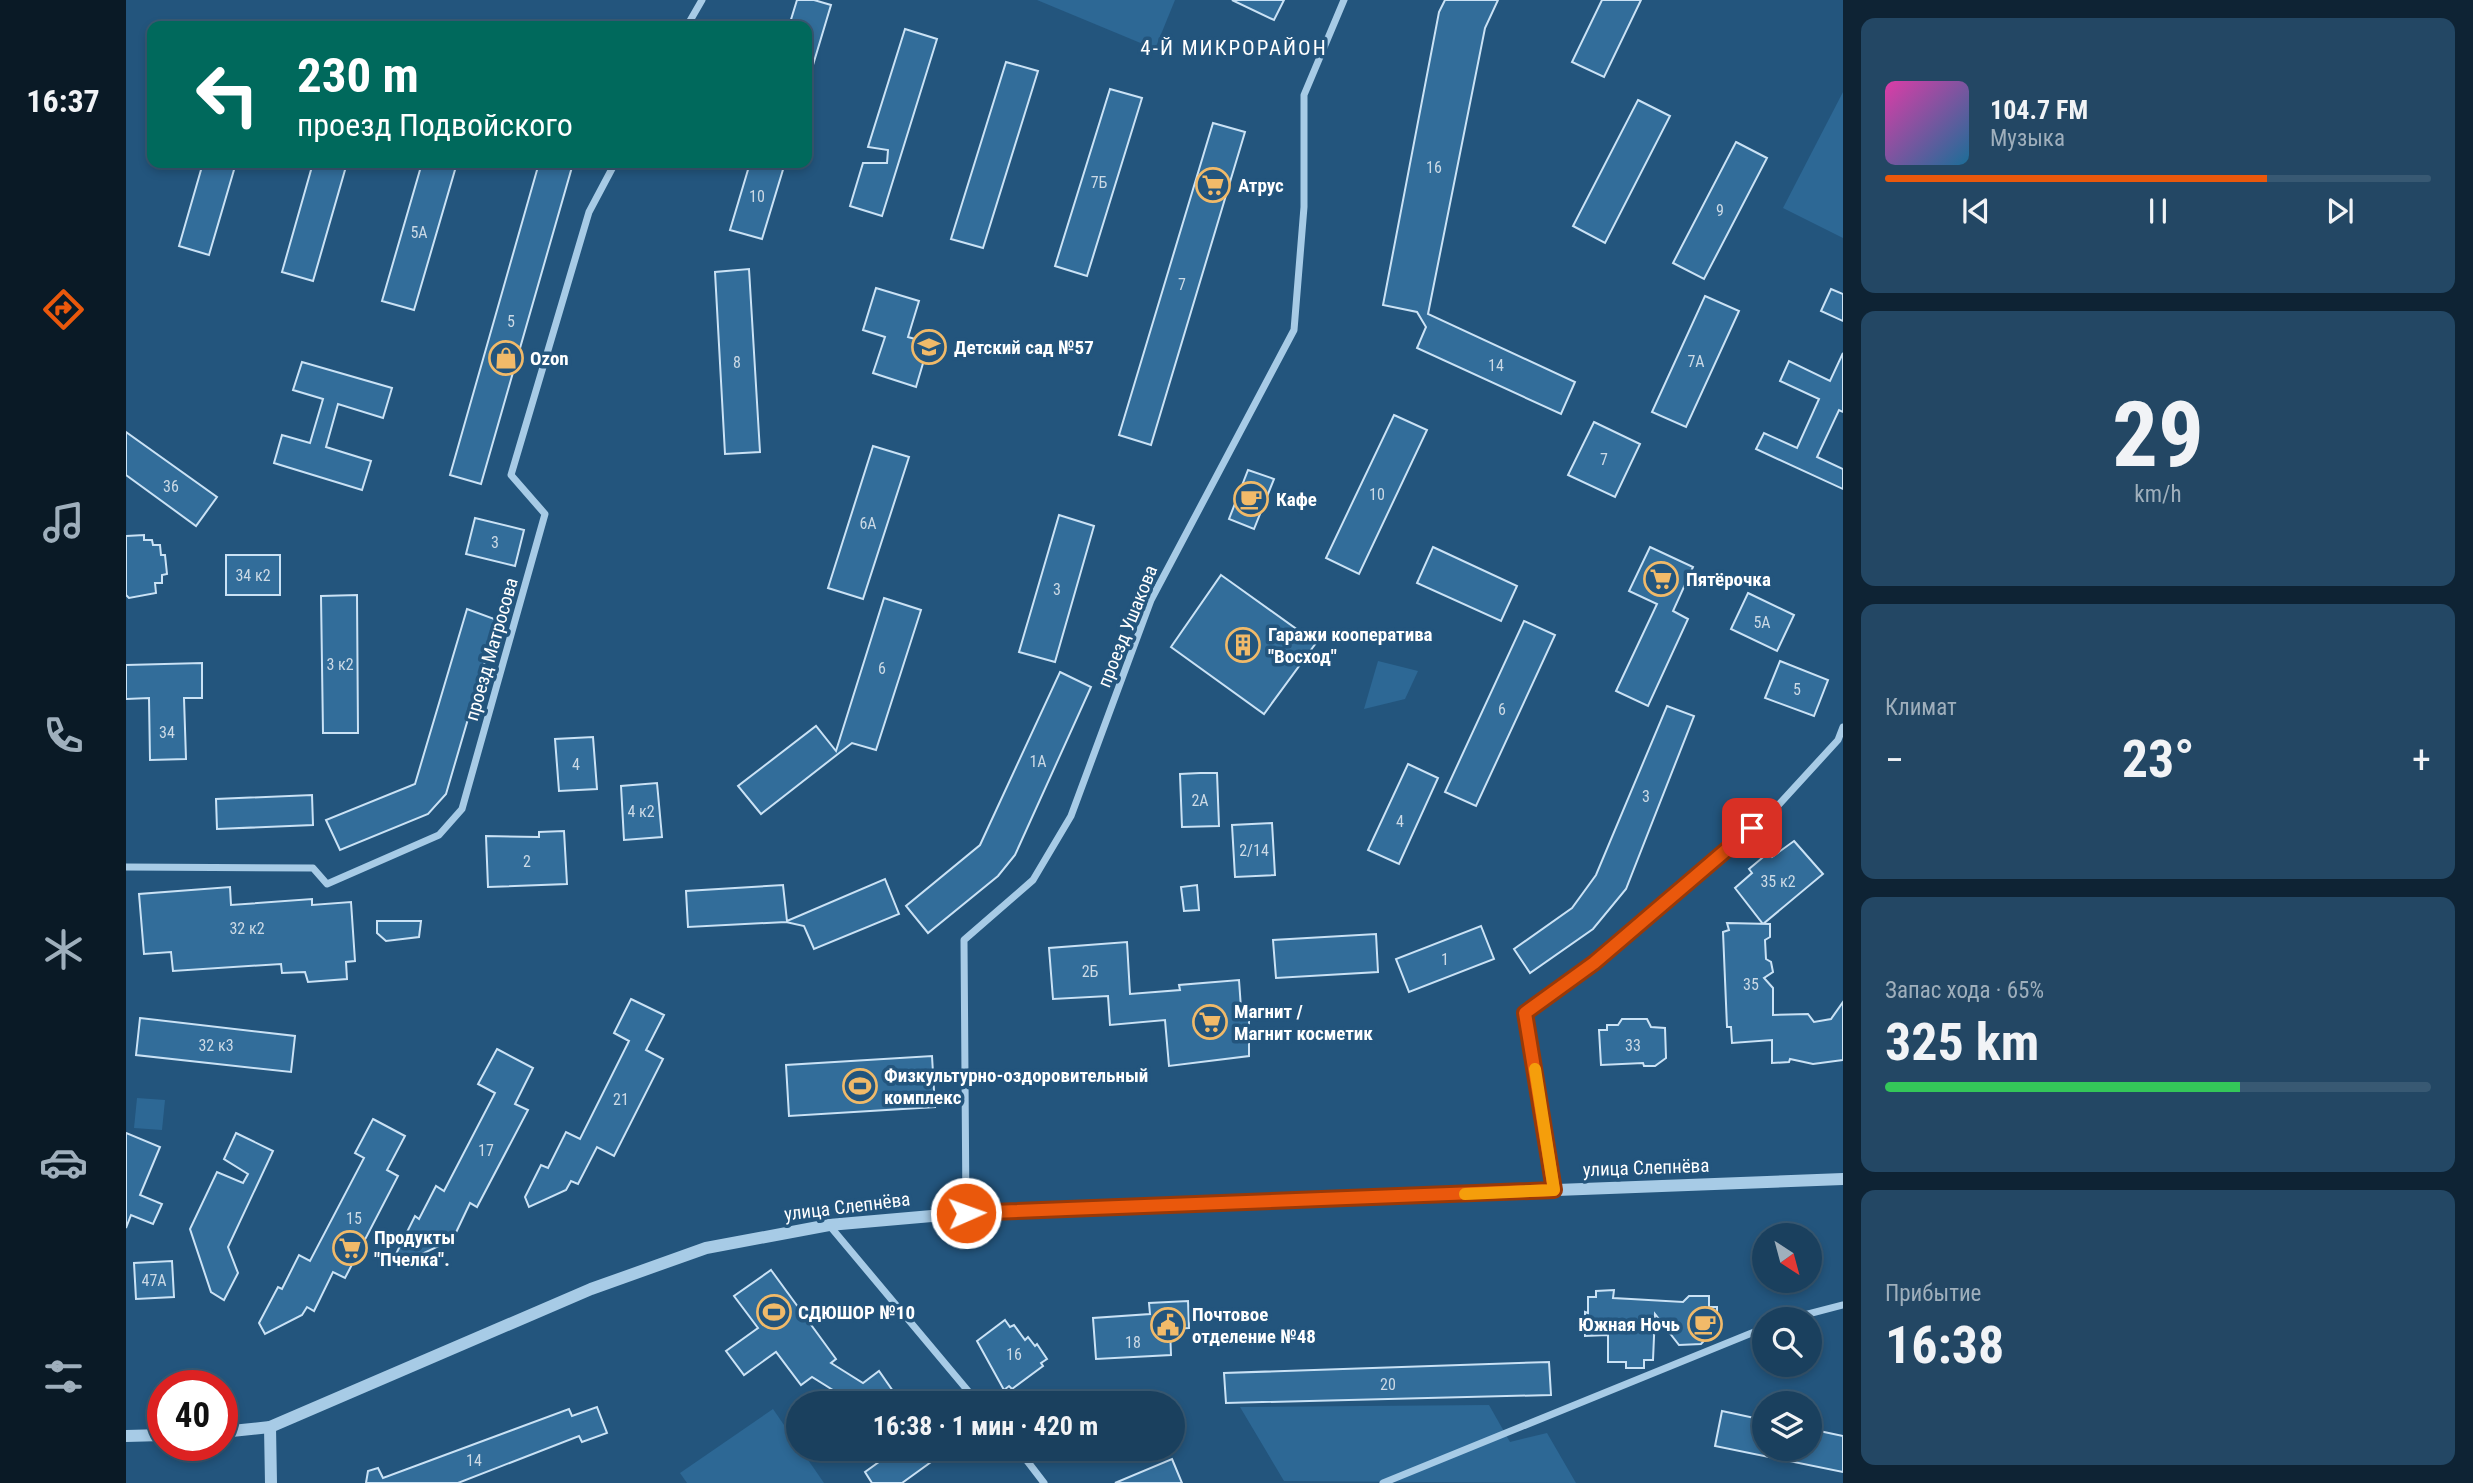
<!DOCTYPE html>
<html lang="ru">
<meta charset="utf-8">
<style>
body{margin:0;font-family:"Roboto Condensed",sans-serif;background:#234764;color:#f1f3f6;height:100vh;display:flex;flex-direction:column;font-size:26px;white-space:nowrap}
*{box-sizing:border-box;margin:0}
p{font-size:23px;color:#9fafbc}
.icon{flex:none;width:38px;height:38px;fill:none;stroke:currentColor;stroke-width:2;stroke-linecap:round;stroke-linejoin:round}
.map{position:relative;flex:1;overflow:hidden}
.panel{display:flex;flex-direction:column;gap:18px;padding:18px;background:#0e2334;width:630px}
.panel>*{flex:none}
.banner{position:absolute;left:21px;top:21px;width:665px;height:147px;border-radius:14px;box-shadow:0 4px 10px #0003,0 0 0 2px #385973;background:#00695c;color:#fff;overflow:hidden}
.needle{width:46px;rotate:144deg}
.fabs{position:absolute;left:1626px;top:1223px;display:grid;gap:14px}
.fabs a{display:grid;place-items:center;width:70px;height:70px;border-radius:50%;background:#1a405e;box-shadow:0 4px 10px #0003,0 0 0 2px #385973;font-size:35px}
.speed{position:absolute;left:21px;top:1370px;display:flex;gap:14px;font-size:35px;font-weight:700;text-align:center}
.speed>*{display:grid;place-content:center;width:91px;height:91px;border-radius:50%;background:#1a405e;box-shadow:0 4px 10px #0003,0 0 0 2px #385973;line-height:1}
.speed .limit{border:10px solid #d22;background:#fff;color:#111}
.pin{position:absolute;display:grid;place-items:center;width:60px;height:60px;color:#fff;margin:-30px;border-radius:14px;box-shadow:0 4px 10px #0006}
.me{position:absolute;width:77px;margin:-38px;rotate:88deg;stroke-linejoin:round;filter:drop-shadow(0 0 5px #0008)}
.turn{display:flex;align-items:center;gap:24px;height:147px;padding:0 35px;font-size:32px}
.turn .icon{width:91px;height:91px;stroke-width:2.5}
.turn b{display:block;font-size:49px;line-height:60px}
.big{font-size:52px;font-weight:700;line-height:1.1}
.panel .widget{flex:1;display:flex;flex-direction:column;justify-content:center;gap:10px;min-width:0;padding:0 24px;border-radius:14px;background:#234764}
.panel .dial{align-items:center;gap:0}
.dial b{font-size:91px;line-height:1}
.song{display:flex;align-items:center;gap:21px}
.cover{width:84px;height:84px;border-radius:10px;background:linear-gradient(135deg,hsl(320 70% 55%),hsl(200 70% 35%))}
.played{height:7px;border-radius:4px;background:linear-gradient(90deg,#ea580c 70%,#385973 70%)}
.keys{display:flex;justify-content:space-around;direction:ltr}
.heat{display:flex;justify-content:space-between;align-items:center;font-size:38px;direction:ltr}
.charge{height:10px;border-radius:5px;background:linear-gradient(90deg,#34c759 65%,#385973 0)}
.trip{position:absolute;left:660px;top:1391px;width:399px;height:70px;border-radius:35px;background:#1a405e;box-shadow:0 4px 10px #0003,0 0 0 2px #385973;font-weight:700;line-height:70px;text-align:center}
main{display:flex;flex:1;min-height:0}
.dock{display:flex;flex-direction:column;width:126px;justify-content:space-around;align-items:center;background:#0a1a26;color:#9fafbc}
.dock .icon{width:49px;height:49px}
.dock .on{color:#ea580c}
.dock b{font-size:32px;color:#f1f3f6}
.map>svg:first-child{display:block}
</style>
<main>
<nav class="dock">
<b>16:37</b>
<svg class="icon on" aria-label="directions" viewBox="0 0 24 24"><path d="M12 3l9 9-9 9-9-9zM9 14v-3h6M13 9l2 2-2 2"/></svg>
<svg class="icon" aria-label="music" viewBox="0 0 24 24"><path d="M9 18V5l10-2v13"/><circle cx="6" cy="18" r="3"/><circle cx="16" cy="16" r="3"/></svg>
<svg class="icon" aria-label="phone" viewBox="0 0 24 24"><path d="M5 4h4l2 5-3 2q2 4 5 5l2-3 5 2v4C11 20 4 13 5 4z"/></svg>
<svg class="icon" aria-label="climate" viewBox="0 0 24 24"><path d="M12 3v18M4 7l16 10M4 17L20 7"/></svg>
<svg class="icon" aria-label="car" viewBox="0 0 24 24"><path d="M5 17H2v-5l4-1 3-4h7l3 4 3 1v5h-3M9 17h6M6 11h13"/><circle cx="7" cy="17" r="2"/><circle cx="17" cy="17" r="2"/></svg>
<svg class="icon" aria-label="filters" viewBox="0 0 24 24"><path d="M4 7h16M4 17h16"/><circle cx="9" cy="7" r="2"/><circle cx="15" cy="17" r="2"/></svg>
</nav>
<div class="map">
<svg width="1717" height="1483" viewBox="0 0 1717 1483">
<rect width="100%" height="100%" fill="#23557d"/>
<!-- green -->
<g fill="#2d6895">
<polygon points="911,0 1049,0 1029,49"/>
<polygon points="1717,92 1717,238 1657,208"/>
<polygon points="1252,661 1292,671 1279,699 1238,709"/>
<polygon points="11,1098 39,1100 36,1130 8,1128"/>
<polygon points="1363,1405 1384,1442 1421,1433 1450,1483 1158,1481 1114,1407"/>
<polygon points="647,1409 698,1483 561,1483 554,1473"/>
</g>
<!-- building -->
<g fill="#326d9a" stroke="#cae2f5" stroke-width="2">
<polygon points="671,0 688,0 705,5 684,75 681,75 681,26 663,26"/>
<polygon points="1106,0 1158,0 1148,20"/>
<polygon points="1319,0 1372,0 1359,28 1302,314 1449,382 1435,414 1291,348 1300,327 1291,312 1257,305 1313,12"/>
<polygon points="1476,0 1515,0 1478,77 1446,62"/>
<polygon points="779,29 811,39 756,216 724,206 737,163 761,163 762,150 742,147"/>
<polygon points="880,62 912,71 857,248 825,239"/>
<polygon points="984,89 1016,98 961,276 929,266"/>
<polygon points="1512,100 1544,116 1479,243 1447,226"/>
<polygon points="1087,123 1119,132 1025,445 993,435"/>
<polygon points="1610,142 1641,158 1578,279 1547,263"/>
<polygon points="77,163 110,163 83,255 53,246"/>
<polygon points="187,163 221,163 187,281 156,272"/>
<polygon points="296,163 331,163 288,310 256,301"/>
<polygon points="413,163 446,167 355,484 324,475"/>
<polygon points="624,163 659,163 636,239 604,230"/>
<polygon points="623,269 634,452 599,454 589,272"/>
<polygon points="750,288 793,301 782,337 803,343 790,387 747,373 759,337 737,330"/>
<polygon points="1705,289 1717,294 1717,321 1695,311"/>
<polygon points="1579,296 1613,311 1560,427 1526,412"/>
<polygon points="1717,353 1717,412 1713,410 1691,457 1717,469 1717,489 1630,449 1638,433 1671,448 1693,399 1654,381 1663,361 1704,381"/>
<polygon points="176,362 266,388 257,418 212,404 200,447 245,461 236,490 148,463 156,435 184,443 197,399 167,390"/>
<polygon points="1268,415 1301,430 1233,574 1200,558"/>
<polygon points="1468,422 1514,444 1489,497 1442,475"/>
<polygon points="0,432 91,497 70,526 0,475"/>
<polygon points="747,446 783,457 737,599 702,588"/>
<polygon points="1122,470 1148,479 1128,529 1103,519"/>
<polygon points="933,515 968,526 929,662 893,652"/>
<polygon points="349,518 398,530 389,566 340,554"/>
<polygon points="18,535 18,540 26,540 27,545 34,545 35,555 39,555 41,574 36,575 36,583 29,583 30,593 3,598 0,595 0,536"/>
<polygon points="1307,547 1391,586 1375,621 1291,583"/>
<polygon points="1524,547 1567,567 1547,611 1562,619 1522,706 1490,691 1531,604 1503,591"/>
<rect x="100" y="555" width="54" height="40"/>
<polygon points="1095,575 1190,643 1138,714 1045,647"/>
<polygon points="1622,593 1668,615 1651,651 1605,629"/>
<polygon points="231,595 232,733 197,733 195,596"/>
<polygon points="758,598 795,610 750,750 726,743 635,814 612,786 690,726 710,751"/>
<polygon points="341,609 371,620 320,794 302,814 214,850 200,820 289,784"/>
<polygon points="1398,621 1429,635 1350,806 1319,792"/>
<polygon points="1654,661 1702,680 1688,716 1639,698"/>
<polygon points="76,663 76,698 58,698 60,759 24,760 23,698 0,699 0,665"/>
<polygon points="934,672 965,687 889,855 872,876 802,933 780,906 854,845"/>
<polygon points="1541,706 1568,716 1500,889 1467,929 1404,973 1388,949 1446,908 1470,875"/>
<polygon points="467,737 471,789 433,791 429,739"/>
<polygon points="1282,764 1312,778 1273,864 1242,850"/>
<polygon points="1074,773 1091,773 1093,826 1056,827 1054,774"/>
<polygon points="531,783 536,837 498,840 495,786"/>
<polygon points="186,795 187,825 91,829 90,799"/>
<polygon points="1146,823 1149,875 1109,877 1106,825"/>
<polygon points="438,831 441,884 362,887 360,836 413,837 413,832"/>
<polygon points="1668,841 1697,874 1637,924 1609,888 1626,873 1623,869 1642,853 1646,857"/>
<polygon points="759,879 773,914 688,949 678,926 660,922 562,927 560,891 657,885 661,921"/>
<polygon points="1071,885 1073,910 1058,911 1055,887"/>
<polygon points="104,887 105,905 186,899 186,905 225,902 229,961 220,962 221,979 182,982 179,972 156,973 155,964 47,971 45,952 18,954 13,894"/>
<polygon points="251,921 295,921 293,937 260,941 251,933"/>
<polygon points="1601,923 1644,924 1644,937 1639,940 1640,959 1645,962 1647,972 1638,978 1647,988 1647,1015 1682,1014 1688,1022 1705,1019 1717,1002 1717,1060 1687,1064 1664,1059 1663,1062 1646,1063 1646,1040 1606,1043 1605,1027 1601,1027 1597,932 1603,930"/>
<polygon points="1355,926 1368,959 1283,992 1270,959"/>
<polygon points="1250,934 1252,972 1150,978 1147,940"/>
<polygon points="1001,942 1004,994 1054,990 1053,985 1113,980 1115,1008 1123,1008 1123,1056 1043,1066 1039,1020 984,1025 982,996 927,999 923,948"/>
<polygon points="505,999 538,1015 520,1050 537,1059 488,1156 471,1147 452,1184 445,1181 440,1190 403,1207 399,1197 415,1165 422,1168 440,1132 454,1139 503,1041 488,1033"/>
<polygon points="14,1018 169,1036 165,1072 10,1055"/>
<polygon points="1496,1019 1521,1019 1525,1027 1539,1028 1540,1058 1529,1066 1518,1066 1517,1063 1475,1065 1473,1030 1481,1030 1481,1025 1492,1025"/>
<polygon points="371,1049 407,1068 389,1104 402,1110 351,1207 344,1203 325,1243 321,1242 273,1265 269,1256 289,1216 293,1219 310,1186 318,1191 369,1093 352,1084"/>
<polygon points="806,1056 809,1107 663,1116 660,1065"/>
<polygon points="247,1119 279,1136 261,1170 272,1176 219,1278 207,1272 188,1311 181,1307 176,1315 139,1334 133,1323 152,1287 156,1289 173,1255 184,1261 238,1158 229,1153"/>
<polygon points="0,1133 34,1147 14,1195 36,1204 27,1224 5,1215 0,1228"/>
<polygon points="110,1133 147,1151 102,1247 112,1273 98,1300 85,1292 64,1229 91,1172 117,1183 122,1174 98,1159"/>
<polygon points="46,1261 48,1297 10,1299 8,1263"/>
<polygon points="645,1270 710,1359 705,1363 737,1383 753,1371 776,1404 708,1404 718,1397 686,1377 675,1385 650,1352 618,1375 600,1351 632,1328 608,1296"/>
<polygon points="1488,1290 1487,1298 1505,1299 1557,1302 1563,1296 1583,1296 1583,1307 1591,1307 1591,1327 1575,1344 1553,1345 1529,1314 1527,1360 1518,1360 1518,1368 1500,1368 1500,1362 1482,1362 1482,1335 1459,1336 1459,1312 1462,1313 1462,1297 1470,1297 1470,1291"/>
<polygon points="1062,1301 1063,1328 1044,1329 1045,1355 970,1359 967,1318 1024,1314 1023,1303"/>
<polygon points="879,1320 884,1327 888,1325 899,1340 902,1337 909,1346 911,1344 921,1359 915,1363 917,1366 886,1389 883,1386 878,1390 851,1341"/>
<polygon points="1423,1362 1425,1395 1100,1403 1098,1373"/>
<polygon points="471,1407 481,1433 456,1442 453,1436 332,1483 240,1483 242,1471 252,1468 257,1478 443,1409 446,1416"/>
<polygon points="1596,1411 1638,1420 1638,1449 1684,1449 1684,1429 1717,1436 1717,1472 1589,1446"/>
<polygon points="771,1449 823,1449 776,1483 746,1483 739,1472"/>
<polygon points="1046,1459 1056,1483 989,1483"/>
</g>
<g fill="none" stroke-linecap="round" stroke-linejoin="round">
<!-- minor -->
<g stroke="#a7cbe6" stroke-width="7">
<polyline points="561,26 576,0"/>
<polyline points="0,867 187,868 201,884 313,835 336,809 419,514 385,475 463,212 489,163"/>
<polyline points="1428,1190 1399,1013 1468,963 1646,812 1712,740 1717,727"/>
<polyline points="840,1213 838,940 907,880 945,816 1025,600 1168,330 1178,207 1178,95 1218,0"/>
<polyline points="703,1225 853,1404"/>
<polyline points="1659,1320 1717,1305"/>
<polyline points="892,1449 918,1483"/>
<polyline points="1257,1483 1638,1328"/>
</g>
<!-- tertiary -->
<g stroke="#a7cbe6" stroke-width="12">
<polyline points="144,1427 145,1483"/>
<polyline points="96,1432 144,1427 465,1289 580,1248 703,1225 840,1213 1717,1179"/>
<polyline points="0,1436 37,1435"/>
</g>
</g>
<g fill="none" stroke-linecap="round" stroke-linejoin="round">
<!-- route casing -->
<g stroke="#983908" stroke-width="18">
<polyline id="route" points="840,1213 1428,1190 1399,1013 1468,963 1626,828"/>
</g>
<!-- route -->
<use href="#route" stroke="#ea580c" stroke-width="12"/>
<!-- slow -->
<polyline stroke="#f59e0b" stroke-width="12" points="1339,1194 1428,1190 1409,1069"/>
</g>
<!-- icons -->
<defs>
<g id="supermarket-ring" transform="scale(1.75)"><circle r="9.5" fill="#23557d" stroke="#f1ba69" stroke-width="1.5"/><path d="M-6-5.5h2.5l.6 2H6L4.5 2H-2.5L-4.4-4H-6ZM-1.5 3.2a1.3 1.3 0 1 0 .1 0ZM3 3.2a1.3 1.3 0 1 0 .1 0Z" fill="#f1ba69"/></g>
<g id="school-ring" transform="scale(1.75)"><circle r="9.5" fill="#23557d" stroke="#f1ba69" stroke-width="1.5"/><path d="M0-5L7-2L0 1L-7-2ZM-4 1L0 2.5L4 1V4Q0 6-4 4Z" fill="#f1ba69"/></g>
<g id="shop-ring" transform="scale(1.75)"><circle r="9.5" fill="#23557d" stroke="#f1ba69" stroke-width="1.5"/><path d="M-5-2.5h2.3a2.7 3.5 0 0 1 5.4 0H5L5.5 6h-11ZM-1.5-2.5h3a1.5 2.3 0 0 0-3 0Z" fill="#f1ba69"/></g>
<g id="cafe-ring" transform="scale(1.75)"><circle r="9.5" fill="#23557d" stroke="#f1ba69" stroke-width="1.5"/><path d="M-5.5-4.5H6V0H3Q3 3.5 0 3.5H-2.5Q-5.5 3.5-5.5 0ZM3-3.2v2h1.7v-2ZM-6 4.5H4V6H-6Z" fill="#f1ba69"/></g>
<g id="building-ring" transform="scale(1.75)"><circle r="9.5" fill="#23557d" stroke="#f1ba69" stroke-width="1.5"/><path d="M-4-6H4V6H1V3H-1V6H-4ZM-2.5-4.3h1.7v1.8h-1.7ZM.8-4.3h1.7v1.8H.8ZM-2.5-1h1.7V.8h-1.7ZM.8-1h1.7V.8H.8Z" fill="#f1ba69"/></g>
<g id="stadium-ring" transform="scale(1.75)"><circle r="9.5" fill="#23557d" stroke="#f1ba69" stroke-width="1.5"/><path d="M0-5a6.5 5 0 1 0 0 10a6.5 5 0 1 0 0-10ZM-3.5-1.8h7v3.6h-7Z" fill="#f1ba69"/></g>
<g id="civic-ring" transform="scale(1.75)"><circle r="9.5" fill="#23557d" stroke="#f1ba69" stroke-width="1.5"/><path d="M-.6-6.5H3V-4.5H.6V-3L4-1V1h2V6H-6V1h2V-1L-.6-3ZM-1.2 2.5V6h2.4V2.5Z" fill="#f1ba69"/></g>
</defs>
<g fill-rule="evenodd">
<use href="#supermarket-ring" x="1087" y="185"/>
<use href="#school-ring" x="803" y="347"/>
<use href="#shop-ring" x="380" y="358"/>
<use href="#cafe-ring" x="1125" y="499"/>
<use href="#supermarket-ring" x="1535" y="579"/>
<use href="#building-ring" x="1117" y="645"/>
<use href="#supermarket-ring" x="1084" y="1022"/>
<use href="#stadium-ring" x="734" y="1086"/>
<use href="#supermarket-ring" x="224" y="1248"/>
<use href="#stadium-ring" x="648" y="1312"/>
<use href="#cafe-ring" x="1579" y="1324"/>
<use href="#civic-ring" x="1042" y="1325"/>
</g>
<g text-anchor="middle" stroke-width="7" stroke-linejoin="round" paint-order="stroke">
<!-- number labels -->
<g font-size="16" fill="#ccdae6">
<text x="1308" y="173">16</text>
<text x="973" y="188">7Б</text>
<text x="631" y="202">10</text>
<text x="1594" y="216">9</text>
<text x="293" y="238">5А</text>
<text x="1056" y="290">7</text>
<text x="385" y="327">5</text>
<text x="1570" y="367">7А</text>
<text x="611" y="368">8</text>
<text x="1370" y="371">14</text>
<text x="1478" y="465">7</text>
<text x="45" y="492">36</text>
<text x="1251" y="500">10</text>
<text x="742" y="529">6А</text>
<text x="369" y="548">3</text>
<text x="127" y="581">34 к2</text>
<text x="931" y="595">3</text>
<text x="1636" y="628">5А</text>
<text x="214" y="670">3 к2</text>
<text x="756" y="674">6</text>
<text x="1671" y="695">5</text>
<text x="1376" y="715">6</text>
<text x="41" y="738">34</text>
<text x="912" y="767">1А</text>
<text x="450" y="770">4</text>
<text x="1520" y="802">3</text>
<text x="1074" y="806">2А</text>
<text x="515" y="817">4 к2</text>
<text x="1274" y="827">4</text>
<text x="1128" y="856">2/14</text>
<text x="401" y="867">2</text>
<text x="1652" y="887">35 к2</text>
<text x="121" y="934">32 к2</text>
<text x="1319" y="965">1</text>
<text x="964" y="977">2Б</text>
<text x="1625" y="990">35</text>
<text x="90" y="1051">32 к3</text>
<text x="1507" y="1051">33</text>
<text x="495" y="1105">21</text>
<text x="360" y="1156">17</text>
<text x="228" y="1224">15</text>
<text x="28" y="1286">47А</text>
<text x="1007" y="1348">18</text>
<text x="888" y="1360">16</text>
<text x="1262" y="1390">20</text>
<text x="348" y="1466">14</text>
</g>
<!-- poi labels -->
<g font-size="19" font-weight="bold" fill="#fff" stroke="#23557d" text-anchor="start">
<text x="1112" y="192">Атрус</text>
<text x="828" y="354">Детский сад №57</text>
<text x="404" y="365">Ozon</text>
<text x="1150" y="506">Кафе</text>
<text x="1560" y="586">Пятёрочка</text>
<text x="1142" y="641">Гаражи кооператива<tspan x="1142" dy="22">"Восход"</tspan></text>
<text x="1108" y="1018">Магнит /<tspan x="1108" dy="22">Магнит косметик</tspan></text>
<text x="758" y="1082">Физкультурно-оздоровительный<tspan x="758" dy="22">комплекс</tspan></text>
<text x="248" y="1244">Продукты<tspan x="248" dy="22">"Пчелка".</tspan></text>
<text x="672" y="1319">СДЮШОР №10</text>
<text x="1066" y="1321">Почтовое<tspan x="1066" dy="22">отделение №48</tspan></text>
<text x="1554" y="1331" text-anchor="end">Южная Ночь</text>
</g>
<!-- street labels -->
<g font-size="19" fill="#fff" stroke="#23557d">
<text transform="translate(1001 626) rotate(-68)" y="7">проезд Ушакова</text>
<text transform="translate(365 649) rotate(-74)" y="7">проезд Матросова</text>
<text transform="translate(1520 1167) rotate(-2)" y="7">улица Слепнёва</text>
<text transform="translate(721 1206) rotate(-7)" y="7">улица Слепнёва</text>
</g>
<!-- neighbourhood labels -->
<g font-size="21" letter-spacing="2" fill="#fff" stroke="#23557d">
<text x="1108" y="55">4-Й МИКРОРАЙОН</text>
</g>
</g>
</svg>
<div class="fabs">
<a><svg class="needle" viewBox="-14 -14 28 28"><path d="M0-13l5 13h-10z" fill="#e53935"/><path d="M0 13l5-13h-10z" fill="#9fafbc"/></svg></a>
<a><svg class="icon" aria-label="search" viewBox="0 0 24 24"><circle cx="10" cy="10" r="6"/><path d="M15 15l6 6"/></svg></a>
<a><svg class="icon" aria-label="layers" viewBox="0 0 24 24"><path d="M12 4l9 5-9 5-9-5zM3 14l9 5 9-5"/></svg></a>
</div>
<div class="speed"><div class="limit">40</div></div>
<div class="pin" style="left:1626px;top:828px;background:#d93025"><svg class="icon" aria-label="arrive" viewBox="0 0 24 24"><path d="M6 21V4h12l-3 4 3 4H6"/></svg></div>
<svg class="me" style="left:840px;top:1213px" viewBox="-20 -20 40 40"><circle r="17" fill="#ea580c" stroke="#fff" stroke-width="3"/><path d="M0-11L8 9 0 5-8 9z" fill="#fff"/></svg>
<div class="trip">16:38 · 1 мин · 420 m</div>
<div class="banner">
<div class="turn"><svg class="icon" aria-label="left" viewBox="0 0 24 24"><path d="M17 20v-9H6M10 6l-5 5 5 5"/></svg><div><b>230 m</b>проезд Подвойского</div></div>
</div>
</div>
<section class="panel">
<div class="widget">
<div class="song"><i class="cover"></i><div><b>104.7 FM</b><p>Музыка</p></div></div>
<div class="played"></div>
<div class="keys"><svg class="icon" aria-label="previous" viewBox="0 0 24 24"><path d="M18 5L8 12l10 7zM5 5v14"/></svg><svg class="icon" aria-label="pause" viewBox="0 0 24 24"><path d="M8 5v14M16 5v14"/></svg><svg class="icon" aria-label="next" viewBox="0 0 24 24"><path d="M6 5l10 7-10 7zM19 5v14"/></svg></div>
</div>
<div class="widget dial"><b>29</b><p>km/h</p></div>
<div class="widget"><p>Климат</p>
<div class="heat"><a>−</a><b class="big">23°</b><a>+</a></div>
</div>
<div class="widget"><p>Запас хода · 65%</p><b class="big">325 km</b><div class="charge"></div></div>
<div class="widget"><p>Прибытие</p><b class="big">16:38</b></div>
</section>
</main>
